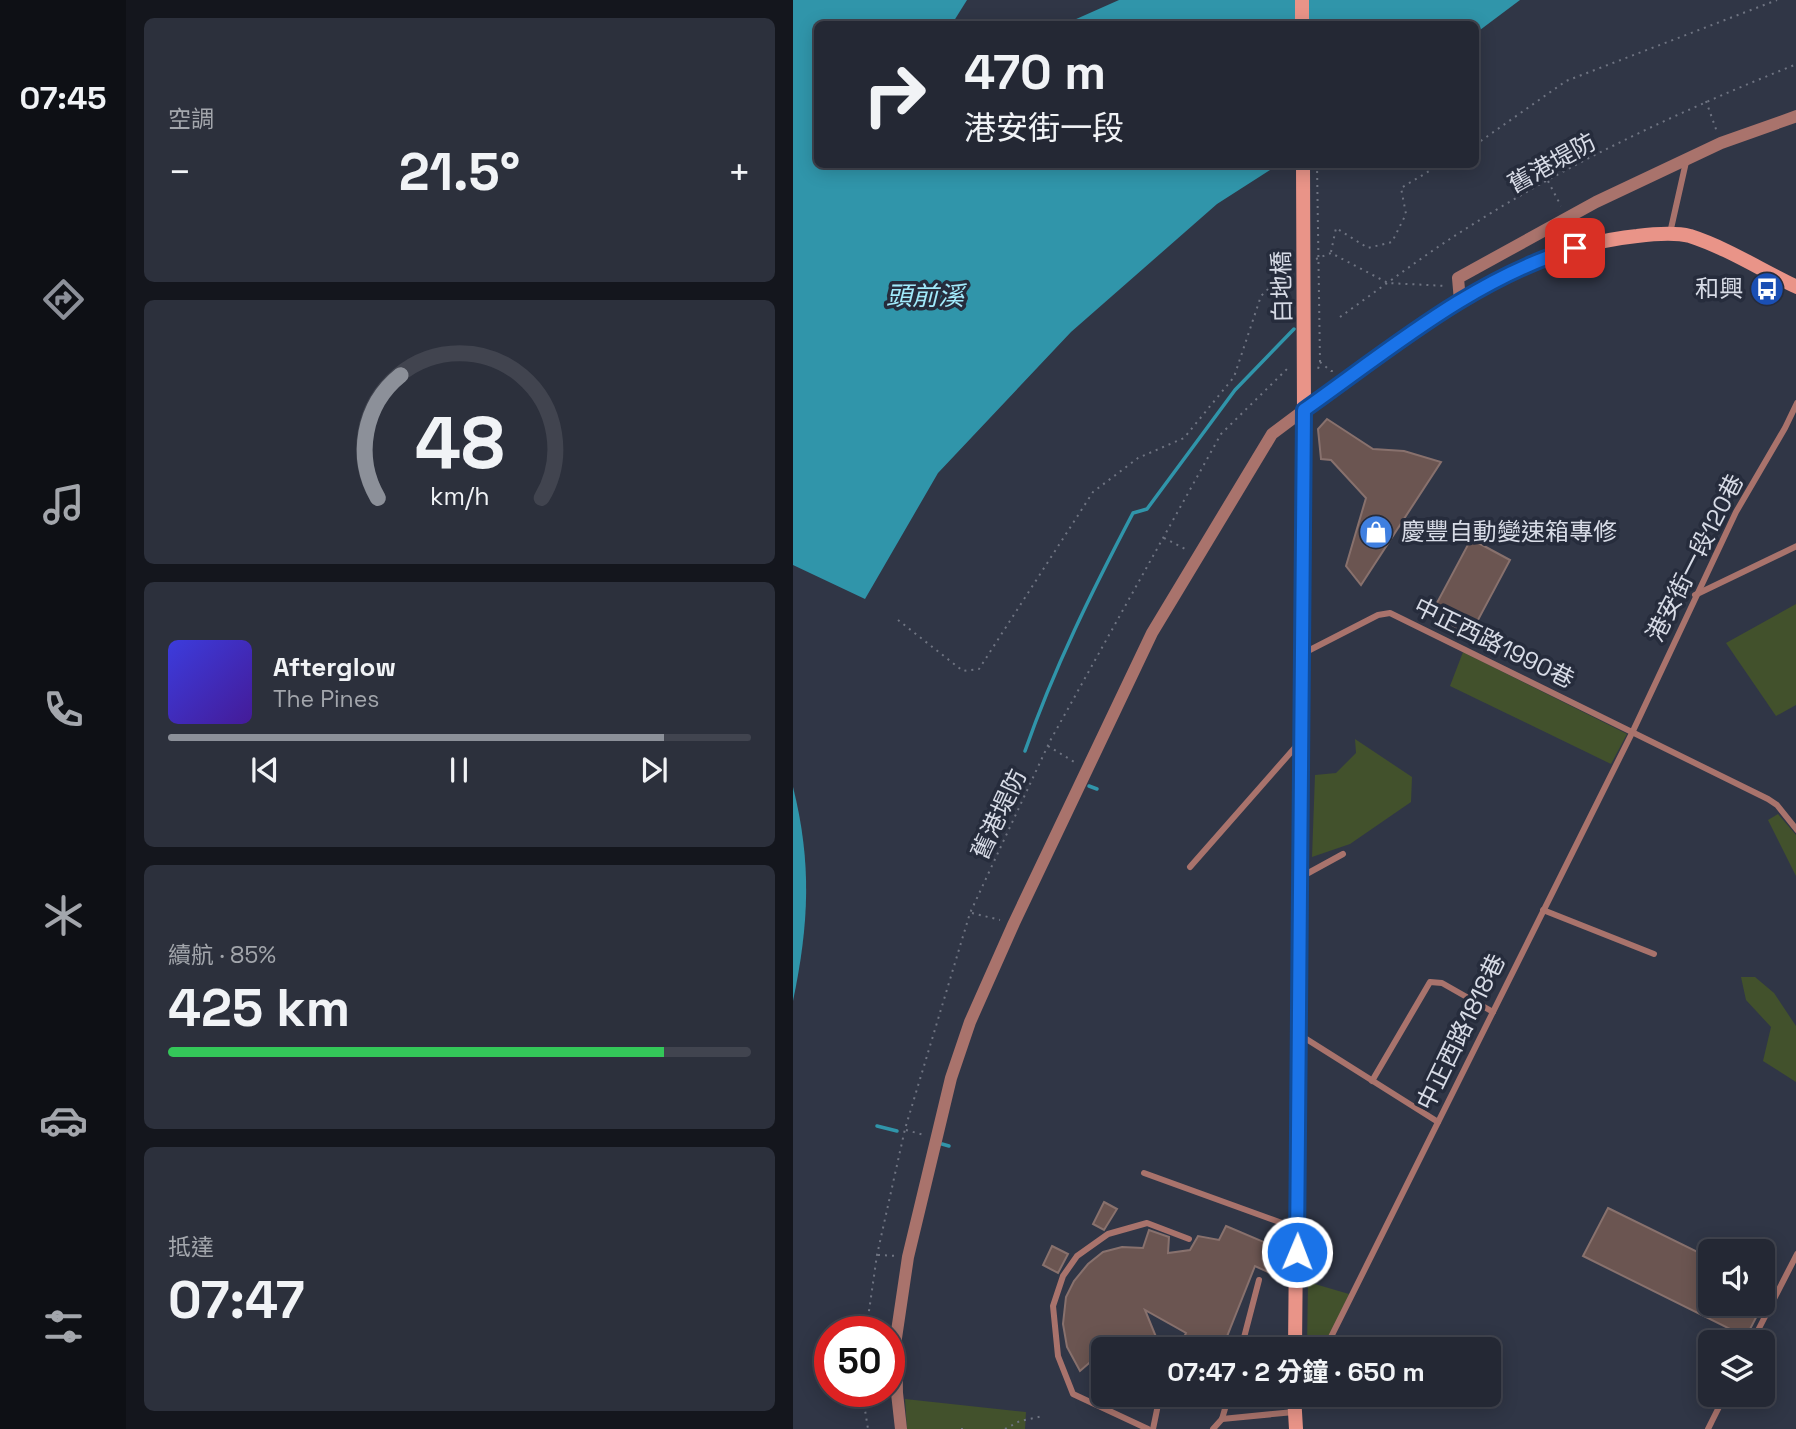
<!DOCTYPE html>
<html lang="zh-TW">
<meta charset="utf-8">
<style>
body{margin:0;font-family:"Space Grotesk","Noto Sans TC",sans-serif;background:#2c303c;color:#f1f3f6;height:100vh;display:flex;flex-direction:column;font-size:26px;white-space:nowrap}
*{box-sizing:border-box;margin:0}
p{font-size:23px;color:#a3a6ac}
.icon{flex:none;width:38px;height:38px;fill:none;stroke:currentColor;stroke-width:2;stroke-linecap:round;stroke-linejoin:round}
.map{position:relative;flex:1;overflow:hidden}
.side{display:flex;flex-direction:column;gap:18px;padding:18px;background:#14161d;width:667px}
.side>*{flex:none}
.top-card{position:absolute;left:21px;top:21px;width:665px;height:147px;border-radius:10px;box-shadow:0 4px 18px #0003,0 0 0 2px #41444f;background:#242834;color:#f1f3f6;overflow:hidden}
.tools{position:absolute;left:905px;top:1239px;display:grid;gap:14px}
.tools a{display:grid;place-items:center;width:77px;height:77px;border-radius:10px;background:#242834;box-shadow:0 4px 18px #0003,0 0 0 2px #41444f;font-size:35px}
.speed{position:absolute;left:21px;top:1316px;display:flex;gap:14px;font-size:35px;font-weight:700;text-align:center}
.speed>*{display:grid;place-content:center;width:91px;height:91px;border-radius:50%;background:#242834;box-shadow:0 4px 18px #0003,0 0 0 2px #41444f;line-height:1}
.speed .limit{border:10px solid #d22;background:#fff;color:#111}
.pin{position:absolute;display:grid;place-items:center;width:60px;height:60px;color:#fff;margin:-30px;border-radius:14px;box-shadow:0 4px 10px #0006}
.me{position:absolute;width:77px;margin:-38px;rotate:1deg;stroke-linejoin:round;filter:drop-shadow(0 0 5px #0008)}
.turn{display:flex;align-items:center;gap:24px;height:147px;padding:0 35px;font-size:32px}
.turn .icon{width:91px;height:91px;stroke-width:2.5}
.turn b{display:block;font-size:49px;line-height:60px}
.big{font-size:52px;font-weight:700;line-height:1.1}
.side .tile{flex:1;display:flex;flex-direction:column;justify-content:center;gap:10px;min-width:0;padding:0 24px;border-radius:10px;background:#2c303c}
.side .dial{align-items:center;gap:0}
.dial svg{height:182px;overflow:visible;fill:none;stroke:#41444f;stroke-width:7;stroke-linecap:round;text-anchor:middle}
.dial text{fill:#f1f3f6;stroke:none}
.song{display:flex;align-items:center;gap:21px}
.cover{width:84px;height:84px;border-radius:10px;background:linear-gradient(135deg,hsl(240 70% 55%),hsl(260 70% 35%))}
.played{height:7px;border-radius:4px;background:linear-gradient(90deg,#8c9099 85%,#41444f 85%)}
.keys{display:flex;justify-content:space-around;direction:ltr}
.heat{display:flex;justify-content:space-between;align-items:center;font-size:38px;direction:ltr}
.charge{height:10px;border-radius:5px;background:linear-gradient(90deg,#34c759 85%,#41444f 0)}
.trip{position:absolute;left:298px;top:1337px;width:410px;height:70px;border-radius:10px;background:#242834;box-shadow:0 4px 18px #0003,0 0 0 2px #41444f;font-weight:700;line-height:70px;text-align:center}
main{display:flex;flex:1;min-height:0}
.menu{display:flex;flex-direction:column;width:126px;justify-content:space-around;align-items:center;background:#0e1015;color:#a3a6ac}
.menu .icon{width:49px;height:49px}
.menu .active{color:#8c9099}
.menu b{font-size:32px;color:#f1f3f6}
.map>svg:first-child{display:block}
</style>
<main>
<nav class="menu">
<b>07:45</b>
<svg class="icon active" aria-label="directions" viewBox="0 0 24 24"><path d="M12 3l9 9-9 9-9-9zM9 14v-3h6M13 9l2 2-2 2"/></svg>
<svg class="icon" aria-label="music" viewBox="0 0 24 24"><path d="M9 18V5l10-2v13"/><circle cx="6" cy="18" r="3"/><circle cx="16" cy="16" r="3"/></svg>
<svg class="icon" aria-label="phone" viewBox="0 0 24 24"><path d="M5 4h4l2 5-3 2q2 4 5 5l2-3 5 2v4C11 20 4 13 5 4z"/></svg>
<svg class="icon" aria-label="climate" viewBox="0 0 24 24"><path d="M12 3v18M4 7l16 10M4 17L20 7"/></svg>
<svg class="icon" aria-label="car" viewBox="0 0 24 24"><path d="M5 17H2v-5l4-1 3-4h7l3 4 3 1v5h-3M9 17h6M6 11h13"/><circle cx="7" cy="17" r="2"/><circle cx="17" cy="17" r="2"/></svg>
<svg class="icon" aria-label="filters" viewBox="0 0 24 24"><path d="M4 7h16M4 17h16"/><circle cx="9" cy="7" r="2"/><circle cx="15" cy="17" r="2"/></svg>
</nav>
<section class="side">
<div class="tile"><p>空調</p>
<div class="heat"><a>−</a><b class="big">21.5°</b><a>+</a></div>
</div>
<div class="tile dial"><svg viewBox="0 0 100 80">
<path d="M14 69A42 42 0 1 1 86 69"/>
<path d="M14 69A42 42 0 0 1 24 15" stroke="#8c9099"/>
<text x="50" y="56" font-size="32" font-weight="700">48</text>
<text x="50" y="72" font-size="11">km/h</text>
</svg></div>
<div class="tile">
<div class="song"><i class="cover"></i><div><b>Afterglow</b><p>The Pines</p></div></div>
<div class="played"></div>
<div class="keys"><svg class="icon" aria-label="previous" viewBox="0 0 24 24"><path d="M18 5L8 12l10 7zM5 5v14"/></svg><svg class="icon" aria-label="pause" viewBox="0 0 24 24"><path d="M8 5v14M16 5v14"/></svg><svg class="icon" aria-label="next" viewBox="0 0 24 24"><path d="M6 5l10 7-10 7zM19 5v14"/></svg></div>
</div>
<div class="tile"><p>續航 · 85%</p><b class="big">425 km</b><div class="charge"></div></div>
<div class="tile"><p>抵達</p><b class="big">07:47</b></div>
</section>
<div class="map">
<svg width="1004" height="1429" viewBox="0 0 1004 1429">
<rect width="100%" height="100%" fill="#303646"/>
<!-- green -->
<g fill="#42512c">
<polygon points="1003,604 1003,705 983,716 933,643"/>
<polygon points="670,652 834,734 818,764 657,686"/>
<polygon points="562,739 619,777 618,802 557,844 519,857 522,775 543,773 563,753"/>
<polygon points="985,814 1003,835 1003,876 975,820"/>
<polygon points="948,977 962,977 981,993 1003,1026 1003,1082 970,1061 978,1027 953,1000"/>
<polygon points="515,1282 556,1294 531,1349 514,1349"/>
<polygon points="112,1399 233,1412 232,1429 114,1429"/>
</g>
<!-- water -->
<g fill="#3095aa">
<polygon points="0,0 174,0 159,24 24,24 24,164 485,165 424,204 278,332 145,473 72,599 0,565"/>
<polygon points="326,0 727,0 683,33 682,24 272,24"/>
<path d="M 0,787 C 19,863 16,924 0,1001 Z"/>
</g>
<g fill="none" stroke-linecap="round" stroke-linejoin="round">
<!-- stream -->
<g stroke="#3095aa" stroke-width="3.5">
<path d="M 232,751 C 261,668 299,591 340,513 L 354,509 L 442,390 L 501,329"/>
<polyline points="296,786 304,789"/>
<polyline points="84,1126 104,1131"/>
<polyline points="149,1144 156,1146"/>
</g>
</g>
<!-- building -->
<g fill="#6b5551" stroke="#88716d" stroke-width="2">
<polygon points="534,419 580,449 611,451 648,462 568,585 553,566 573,498 538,460 528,459 525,429"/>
<polygon points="678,539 717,560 677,635 638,614"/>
<polygon points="311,1202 324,1209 311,1230 300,1224"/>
<polygon points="815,1208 917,1258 917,1304 970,1304 953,1337 790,1256"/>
<polygon points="433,1226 492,1251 490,1279 462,1266 429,1349 386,1349 393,1333 352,1310 368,1349 325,1349 318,1344 287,1371 274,1347 270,1324 273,1297 281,1281 295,1264 310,1252 329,1247 350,1248 356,1230 376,1237 375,1253 397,1250 405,1236 426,1240"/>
<polygon points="259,1246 275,1254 265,1273 250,1265"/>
</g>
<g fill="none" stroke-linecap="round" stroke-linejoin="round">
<!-- path -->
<g stroke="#6f7482" stroke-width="2" stroke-dasharray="2 5" stroke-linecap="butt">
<polyline points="913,101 924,132"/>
<polyline points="682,145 773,81 984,0"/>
<polyline points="755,181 768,206"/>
<polyline points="538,252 543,228 575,248 599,242 613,214 608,188 648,164"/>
<polyline points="523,259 538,253 595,283 653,286"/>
<path d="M 547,317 C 578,295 610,271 642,249 C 754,173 879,114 1004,64"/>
<polyline points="527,362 538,371 543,371"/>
<polyline points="371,538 394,550"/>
<polyline points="105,620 170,671 186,669 300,492 345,458 391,438 441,377 468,296 498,267"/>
<polyline points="255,746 283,763"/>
<polyline points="179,913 207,920"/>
<polyline points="113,1130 131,1135"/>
<polyline points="85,1255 104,1256"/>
<polyline points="73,1332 84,1255 112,1129 177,913 257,741 428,434 495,368"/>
<polyline points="69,1391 75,1429"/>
<polyline points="168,1429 173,1429"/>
<polyline points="212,1429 227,1421 250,1416"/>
</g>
<!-- lane -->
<g stroke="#a9736c" stroke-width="6">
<polyline points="877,233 893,162"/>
<polyline points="902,595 1004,546"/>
<polyline points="509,654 585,615 597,613 975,799 984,805 1004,830"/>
<polyline points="397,867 506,743"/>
<polyline points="508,877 550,854"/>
<polyline points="750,910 861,954"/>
<polyline points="507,1035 645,1122"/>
<polyline points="579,1081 637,982 649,983 700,1012"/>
<polyline points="351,1173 503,1228"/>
<polyline points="959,1342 1004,1254"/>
<polyline points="375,1349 376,1348"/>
<polyline points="448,1349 466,1280"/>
<polyline points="532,1349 839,733 943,512 992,428 1004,403"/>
<polyline points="429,1419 501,1412"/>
<polyline points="355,1429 280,1394 265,1356 260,1306 270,1276 284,1256 315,1234 354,1223 396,1239"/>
<polyline points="360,1429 367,1395"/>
<polyline points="420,1429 429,1419 436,1395"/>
<polyline points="915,1429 932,1395"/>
</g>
<!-- street -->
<g stroke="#a9736c" stroke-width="12">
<polyline points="667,301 665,278 803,202 928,143 1004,116"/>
<polyline points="108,1429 104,1393 103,1338 115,1257 158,1078 177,1022 221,923 359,633 479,434 511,410"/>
</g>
<!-- secondary -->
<g stroke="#e99488" stroke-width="14">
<polyline points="509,0 509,24"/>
<path d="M 502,1349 L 511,410 C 613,339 715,249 844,236 C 860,234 881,232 897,236 C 934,248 968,270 1004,287"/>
<polyline points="501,1395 503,1429"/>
</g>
<!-- path-bridge -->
<polyline stroke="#6f7482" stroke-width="2" stroke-dasharray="2 5" stroke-linecap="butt" points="524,164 527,362 525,369"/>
<!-- secondary-bridge -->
<polyline stroke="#e99488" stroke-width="14" points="510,164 511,410"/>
</g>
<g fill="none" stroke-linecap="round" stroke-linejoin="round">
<!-- route casing -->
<g stroke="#114b97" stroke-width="18">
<path id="route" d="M 504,1252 L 511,410 C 596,350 681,278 782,248"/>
</g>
<!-- route -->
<use href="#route" stroke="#1a73e8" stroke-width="12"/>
</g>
<!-- icons -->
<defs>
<g id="bus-disc" transform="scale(1.75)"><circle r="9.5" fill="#1a4fb4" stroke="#262c3c"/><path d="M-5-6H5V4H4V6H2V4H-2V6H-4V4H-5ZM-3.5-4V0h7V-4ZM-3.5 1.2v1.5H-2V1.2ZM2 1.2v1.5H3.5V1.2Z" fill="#fff"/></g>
<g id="shop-disc" transform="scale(1.75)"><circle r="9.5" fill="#3f7fe0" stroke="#262c3c"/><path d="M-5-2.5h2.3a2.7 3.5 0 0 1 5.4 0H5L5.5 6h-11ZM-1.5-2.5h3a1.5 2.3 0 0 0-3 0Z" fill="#fff"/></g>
</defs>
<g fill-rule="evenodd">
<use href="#bus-disc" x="974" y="289"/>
<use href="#shop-disc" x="583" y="532"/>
</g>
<g text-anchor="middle" stroke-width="7" stroke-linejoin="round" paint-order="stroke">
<!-- street labels -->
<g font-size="24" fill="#d7dbe6" stroke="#262c3c">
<text transform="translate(759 163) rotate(-29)" y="8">舊港堤防</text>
<text transform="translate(489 287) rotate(-91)" y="8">白地橋</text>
<text transform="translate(902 558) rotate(-63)" y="8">港安街一段120巷</text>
<text transform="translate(701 643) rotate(26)" y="8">中正西路1990巷</text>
<text transform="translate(206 814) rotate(-65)" y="8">舊港堤防</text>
<text transform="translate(668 1032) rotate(-64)" y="8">中正西路1818巷</text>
</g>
<!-- poi labels -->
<g font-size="24" fill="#d7dbe6" stroke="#262c3c" text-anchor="end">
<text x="950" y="297">和興</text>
<text x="608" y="540" text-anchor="start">慶豐自動變速箱專修</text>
</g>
<!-- water labels -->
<g font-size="26" font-style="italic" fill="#a2eafb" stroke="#262c3c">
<text x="132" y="305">頭前溪</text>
</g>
</g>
</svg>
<div class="tools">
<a><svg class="icon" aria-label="sound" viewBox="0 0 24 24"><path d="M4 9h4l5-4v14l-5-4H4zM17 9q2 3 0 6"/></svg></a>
<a><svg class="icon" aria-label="layers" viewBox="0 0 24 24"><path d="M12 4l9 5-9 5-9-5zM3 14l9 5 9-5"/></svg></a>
</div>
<div class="speed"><div class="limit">50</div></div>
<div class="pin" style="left:782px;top:248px;background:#d93025"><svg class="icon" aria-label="arrive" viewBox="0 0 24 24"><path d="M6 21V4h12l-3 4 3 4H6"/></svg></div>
<svg class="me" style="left:504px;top:1252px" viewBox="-20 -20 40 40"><circle r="17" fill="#1a73e8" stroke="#fff" stroke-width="3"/><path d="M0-11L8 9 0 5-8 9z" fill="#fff"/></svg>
<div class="trip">07:47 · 2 分鐘 · 650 m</div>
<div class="top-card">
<div class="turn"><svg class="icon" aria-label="right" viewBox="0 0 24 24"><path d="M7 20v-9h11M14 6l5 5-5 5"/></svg><div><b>470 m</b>港安街一段</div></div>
</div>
</div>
</main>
